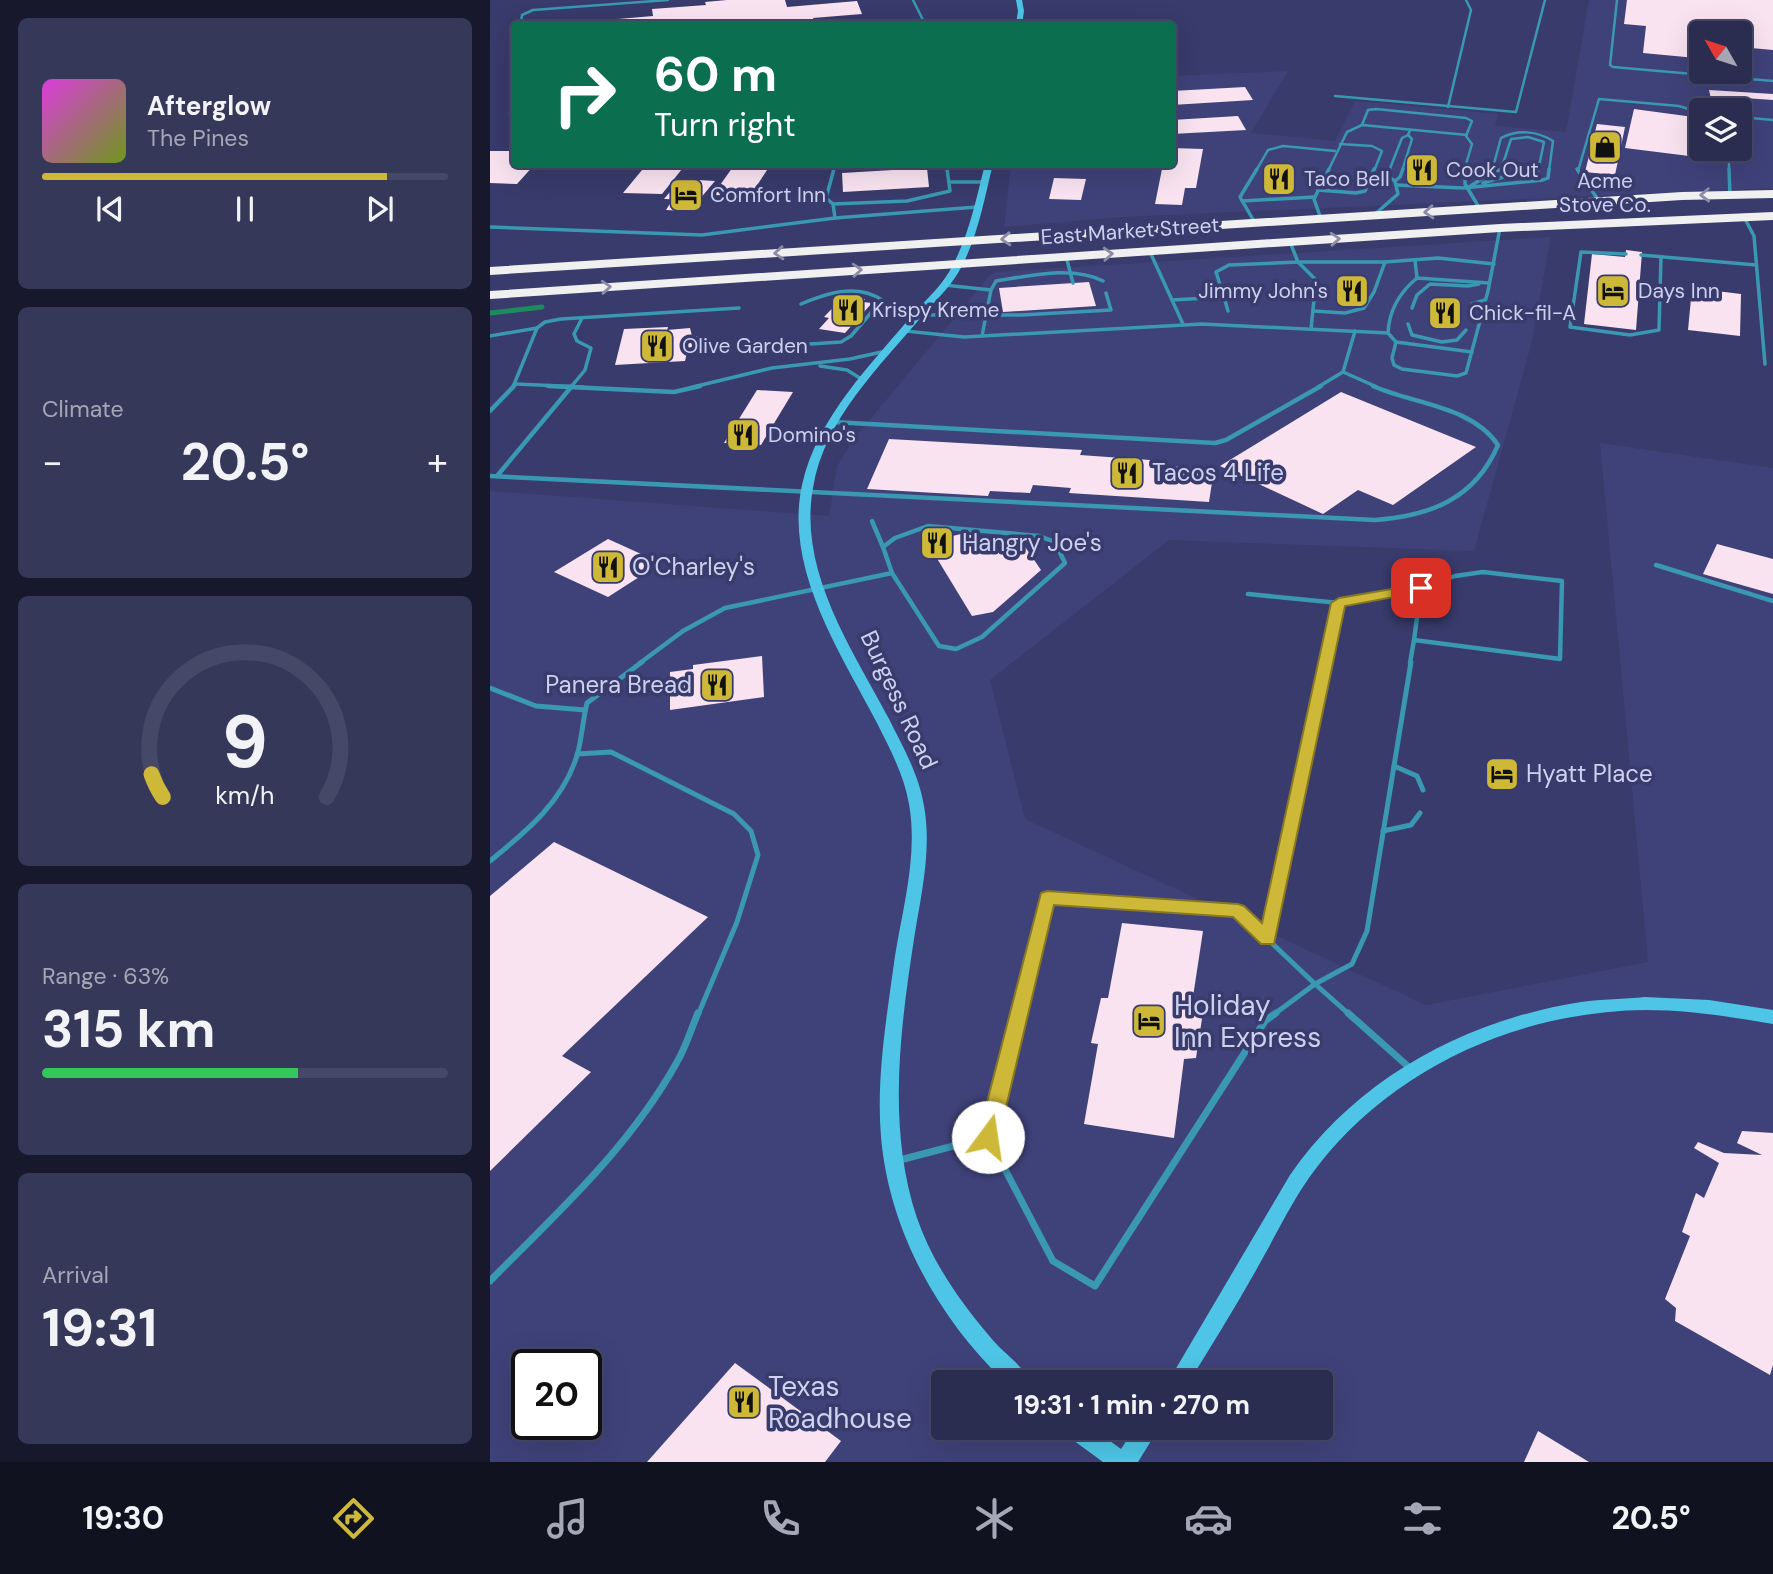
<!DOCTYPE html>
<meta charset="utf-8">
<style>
body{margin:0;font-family:"DM Sans",sans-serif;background:#36385a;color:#f1f3f6;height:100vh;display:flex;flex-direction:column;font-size:26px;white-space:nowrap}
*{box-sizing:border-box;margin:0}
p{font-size:23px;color:#a5a7b7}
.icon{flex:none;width:38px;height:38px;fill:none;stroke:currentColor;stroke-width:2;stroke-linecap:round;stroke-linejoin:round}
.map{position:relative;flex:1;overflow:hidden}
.side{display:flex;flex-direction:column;gap:18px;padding:18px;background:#17182c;width:490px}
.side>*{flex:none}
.top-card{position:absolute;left:21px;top:21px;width:665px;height:147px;border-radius:7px;box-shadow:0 7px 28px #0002,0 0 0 2px #464867;background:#0b6e4f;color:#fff;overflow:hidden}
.needle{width:46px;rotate:309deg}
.fabs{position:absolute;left:1199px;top:21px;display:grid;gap:14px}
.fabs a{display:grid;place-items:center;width:63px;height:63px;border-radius:7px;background:#2a2c50;box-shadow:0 7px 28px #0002,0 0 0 2px #464867;font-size:35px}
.speed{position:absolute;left:21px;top:1349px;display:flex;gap:14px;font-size:35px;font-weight:700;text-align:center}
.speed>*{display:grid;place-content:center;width:91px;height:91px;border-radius:50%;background:#2a2c50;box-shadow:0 7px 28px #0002,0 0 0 2px #464867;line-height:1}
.speed .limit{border:4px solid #111;border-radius:10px;background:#fff;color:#111}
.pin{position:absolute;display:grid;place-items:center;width:60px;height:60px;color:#fff;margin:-30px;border-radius:14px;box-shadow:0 4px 10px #0006}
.me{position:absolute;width:77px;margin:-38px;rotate:14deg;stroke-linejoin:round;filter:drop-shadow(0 0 5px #0008)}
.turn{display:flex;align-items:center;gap:24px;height:147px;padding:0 28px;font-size:32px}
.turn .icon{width:91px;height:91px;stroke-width:2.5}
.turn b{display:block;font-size:49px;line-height:60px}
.big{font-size:52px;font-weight:700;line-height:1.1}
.side .card{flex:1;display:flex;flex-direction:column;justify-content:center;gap:10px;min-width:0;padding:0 24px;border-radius:10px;background:#36385a}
.side .dial{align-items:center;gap:0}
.dial svg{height:182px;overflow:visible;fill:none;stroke:#464867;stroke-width:7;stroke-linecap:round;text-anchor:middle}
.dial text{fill:#f1f3f6;stroke:none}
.song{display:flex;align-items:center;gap:21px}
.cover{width:84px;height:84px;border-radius:10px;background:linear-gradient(135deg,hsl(300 70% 55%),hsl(80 70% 35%))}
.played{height:7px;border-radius:4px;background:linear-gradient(90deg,#ceb838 85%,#464867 85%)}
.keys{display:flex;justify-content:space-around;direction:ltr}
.heat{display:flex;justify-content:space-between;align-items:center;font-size:38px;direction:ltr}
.charge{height:10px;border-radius:5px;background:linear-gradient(90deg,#34c759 63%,#464867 0)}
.trip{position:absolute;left:441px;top:1370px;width:402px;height:70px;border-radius:7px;background:#2a2c50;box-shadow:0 7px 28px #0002,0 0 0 2px #464867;font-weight:700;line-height:70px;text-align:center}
.tabs{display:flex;height:112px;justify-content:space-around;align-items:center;background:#111220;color:#a5a7b7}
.tabs .icon{width:49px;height:49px}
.tabs .active{color:#ceb838}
.tabs b{font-size:32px;color:#f1f3f6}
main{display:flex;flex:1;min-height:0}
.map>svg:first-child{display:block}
</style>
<main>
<section class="side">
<div class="card">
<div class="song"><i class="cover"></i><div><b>Afterglow</b><p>The Pines</p></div></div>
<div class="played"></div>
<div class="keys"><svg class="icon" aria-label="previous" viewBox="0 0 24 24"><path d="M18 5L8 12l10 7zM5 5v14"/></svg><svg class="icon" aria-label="pause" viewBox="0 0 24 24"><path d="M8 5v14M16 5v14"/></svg><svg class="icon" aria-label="next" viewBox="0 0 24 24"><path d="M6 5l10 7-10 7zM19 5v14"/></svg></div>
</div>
<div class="card"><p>Climate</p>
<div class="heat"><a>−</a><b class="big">20.5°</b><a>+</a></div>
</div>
<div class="card dial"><svg viewBox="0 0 100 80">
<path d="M14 69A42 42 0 1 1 86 69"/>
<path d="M14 69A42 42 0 0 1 9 59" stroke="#ceb838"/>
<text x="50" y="56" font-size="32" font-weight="700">9</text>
<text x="50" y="72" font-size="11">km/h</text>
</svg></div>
<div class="card"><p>Range · 63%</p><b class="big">315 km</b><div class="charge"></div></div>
<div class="card"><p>Arrival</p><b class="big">19:31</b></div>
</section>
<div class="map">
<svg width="1283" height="1462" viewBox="0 0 1283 1462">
<rect width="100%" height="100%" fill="#383b6b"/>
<!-- built -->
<g fill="#3f4279" fill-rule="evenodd">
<path d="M 1099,0 L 1283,0 L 1283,188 L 632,217 L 514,227 L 521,165 L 682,164 L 683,76 L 798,71 L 761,133 L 845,141 L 865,101 L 1008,114 L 1005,126 L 1076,132 ZM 1211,33 L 1250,33 L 1250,72 L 1211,72 ZM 1211,110 L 1250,110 L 1250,149 L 1211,149 Z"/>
<path d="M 1061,237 L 1041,345 L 984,551 L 679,540 L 500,680 L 535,819 L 936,1005 L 1158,962 L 1110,443 L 1283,468 L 1283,1462 L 0,1462 L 0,491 L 339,516 L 347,466 L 363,440 L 499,276 L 506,272 ZM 37,1365 L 96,1365 L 96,1424 L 37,1424 ZM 453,1382 L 831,1382 L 831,1428 L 453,1428 Z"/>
</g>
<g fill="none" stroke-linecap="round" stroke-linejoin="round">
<!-- stream -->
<polyline stroke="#1c8b5d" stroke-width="5" points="0,313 52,307"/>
</g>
<!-- building -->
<g fill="#f9e3f1">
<polygon points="237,0 295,0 297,7 367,1 372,14 323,18 325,24 70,24 163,16 162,9 216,5 215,2"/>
<polygon points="1137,0 1283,0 1283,50 1250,47 1250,33 1211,33 1211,45 1206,45 1206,58 1153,53 1156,26 1134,24"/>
<polygon points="755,87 763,100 682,105 682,91"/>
<polygon points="1219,90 1283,94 1283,100 1254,98 1258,111 1223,108"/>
<polygon points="1144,109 1211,118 1211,149 1223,149 1222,152 1231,153 1231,160 1135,148"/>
<polygon points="748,116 756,130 682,134 682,120"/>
<polygon points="1107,124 1135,127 1125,175 1095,172"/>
<polygon points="682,148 713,149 706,188 695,188 692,205 665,204 673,164 682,164"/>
<polygon points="0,151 24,151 24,164 45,164 27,184 0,183"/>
<polygon points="157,164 196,164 172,194 133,193"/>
<polygon points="245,164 281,164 260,196 223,195"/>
<polygon points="437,168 439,187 353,192 352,173"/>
<polygon points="564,178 596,179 591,200 559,199"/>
<polygon points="191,179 225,181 209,200 174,199"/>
<polygon points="181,202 202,203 198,211 176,210"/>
<polygon points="1136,250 1152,252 1146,330 1094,324 1102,254 1135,257"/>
<polygon points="599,282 606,306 513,312 509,288"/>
<polygon points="1202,288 1251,294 1250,336 1198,330"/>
<polygon points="353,297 375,299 373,302 382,303 355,333 329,329 339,318 334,317"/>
<polygon points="178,327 177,330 200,328 202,336 209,336 208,345 198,348 195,361 125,365 134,329"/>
<polygon points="267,390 303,392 271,445 234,443"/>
<polygon points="851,392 986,447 903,505 868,490 833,514 730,466"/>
<polygon points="399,439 592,450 590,455 660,460 659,465 724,469 719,502 579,493 581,488 543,485 540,493 500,491 498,496 377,489"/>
<polygon points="471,534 531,541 551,570 503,612 482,616 437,542"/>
<polygon points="118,539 171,563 118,597 64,572"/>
<polygon points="1227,544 1283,559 1283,594 1213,574"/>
<polygon points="272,656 274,697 180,710 180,672 203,669 203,665"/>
<polygon points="64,842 218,917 72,1056 101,1072 0,1171 0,896"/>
<polygon points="632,923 713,931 701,1010 713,1012 706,1058 694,1059 684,1138 594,1124 608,1044 601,1043 611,998 618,998"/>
<polygon points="1252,1131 1283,1133 1283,1365 1280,1375 1185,1321 1186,1308 1175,1299 1200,1236 1192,1232 1206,1193 1214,1198 1229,1163 1204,1148 1208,1142 1234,1153 1272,1155 1247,1143"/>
<polygon points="245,1363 351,1441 335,1462 157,1462"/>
<polygon points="1048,1431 1099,1462 1034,1462"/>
</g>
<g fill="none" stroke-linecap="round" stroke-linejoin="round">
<!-- lane-far4 -->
<g stroke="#3a98b2" stroke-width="2.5">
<polyline points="423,0 435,24"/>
<polyline points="1127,0 1120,65 1123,67 1283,81"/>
<polyline points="31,24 32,15 43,10 178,0"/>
<polyline points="24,69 20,114 24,118"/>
<polyline points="845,96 1026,112 1055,0"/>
<polyline points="958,107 981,10 976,0"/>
<polyline points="1250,117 1283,120"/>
<polyline points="872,125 878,110 886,109 976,118 982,121 976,136 982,144 974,171"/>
<polyline points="850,144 882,146 892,151 884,171"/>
<polyline points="1239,149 1239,171"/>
<polyline points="456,164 457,171"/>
<polyline points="343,171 345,164"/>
<polyline points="766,171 778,150 793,146 845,151"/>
<polyline points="838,171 857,132 872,125 977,135"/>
<polyline points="899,171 912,138 918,135 920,130"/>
<polyline points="912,171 922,139 918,135"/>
<path d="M 1002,171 L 1011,138 C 1028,129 1047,131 1063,141 L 1059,171"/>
<polyline points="1008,171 1011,170 1021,139 1038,137 1054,142 1048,171"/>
<polyline points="1088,171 1109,99 1189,106 1211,113"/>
</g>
<!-- lane-far3 -->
<g stroke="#3a98b2" stroke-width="3.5">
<polyline points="975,169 975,184 990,209"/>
<polyline points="1087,169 1109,201"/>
<polyline points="1239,169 1240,195"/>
<polyline points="1001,173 1011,169"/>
<polyline points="905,181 910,177 913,169"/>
<polyline points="459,182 494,182"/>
<polyline points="993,183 1016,176 1047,175 1048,169"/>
<polyline points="906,185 973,188 1053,180 1058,178 1059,169"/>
<polyline points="979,187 1001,173 1002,169"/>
<polyline points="828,190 866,193 875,191 884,169"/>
<polyline points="752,201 825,197"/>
<polyline points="343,204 336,198 344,169"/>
<polyline points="884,215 908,194 905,181 897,176 900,169"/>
<polyline points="1254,217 1264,236 1275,364"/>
<polyline points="345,218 343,204 417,201 460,191 457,169"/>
<polyline points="831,219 824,199 839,169"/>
<polyline points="765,223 750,197 767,169"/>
<polyline points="0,227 212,235 345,218 487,207"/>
<polyline points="660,252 693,324"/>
<polyline points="1136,254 1091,252 1080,327 1140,335 1169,330 1171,257"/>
<polyline points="1151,255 1266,265"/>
<polyline points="576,256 583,283"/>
<polyline points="925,260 927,278"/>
<polyline points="808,262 895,262 948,258 1004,264"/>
<polyline points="808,262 826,280 821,329"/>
<path d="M 454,285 L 501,290 L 506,281 C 539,276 582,265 613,281"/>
<polyline points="734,297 726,272 739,265 808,262 800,242"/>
<polyline points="682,300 734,297 738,311"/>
<polyline points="922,308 927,295 940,284 978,286 989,284"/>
<polyline points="981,309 982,304 995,300"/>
<polyline points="823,311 855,313 874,308 884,292 895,262"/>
<polyline points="429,315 531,315 621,310 616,293"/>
<polyline points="918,324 922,335 952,342 967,340 976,330"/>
<polyline points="415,331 474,337 712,324 898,333 906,342 902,358 904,365 912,369 967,376 976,373 998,291 1010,228"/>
<path d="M 898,333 C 899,311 910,292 927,278 L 999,283"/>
<polyline points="0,336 47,328 55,322 71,319 249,308"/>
<polyline points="492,336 501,290"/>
<polyline points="906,342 982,352"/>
<path d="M 289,346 L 351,342 L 361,336 L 392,300 C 367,283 337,293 311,304"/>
<polyline points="330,366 357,370 373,380"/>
<polyline points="853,372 887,387"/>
<polyline points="26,384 93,387"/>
<polyline points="23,387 47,328"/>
<polyline points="81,387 95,370 101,348 87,341 84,334 92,318"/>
<polyline points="203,387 282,368 360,359 396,351"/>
<polyline points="828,387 853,372 865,331"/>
</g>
<!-- lane-far2 -->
<g stroke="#3a98b2" stroke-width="4.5">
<polyline points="58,386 184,392 210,386"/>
<polyline points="0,411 24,386"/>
<polyline points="343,422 725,443 736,440 831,386"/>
<path d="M 0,476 L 885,520 C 940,516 985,499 1008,445 C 982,406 923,404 883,386"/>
<polyline points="7,476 82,386"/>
<polyline points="382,521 393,547"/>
<polygon points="438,526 549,536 565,542 575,563 492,637 466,649 449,646 402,573 393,547 405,538"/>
<polyline points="1166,565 1283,601"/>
<polyline points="758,594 849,603 931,588 965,576 993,572 1072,581 1070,659 924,640 920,663"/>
<polyline points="924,640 931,588"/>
<polyline points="150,663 193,631 235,608 402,573"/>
<polyline points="836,663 849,603"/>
</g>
<!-- lane-far1 -->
<g stroke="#3a98b2" stroke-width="5">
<polyline points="0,688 46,706 95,710"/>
<polyline points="87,754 121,752 244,814 261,831 268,855 247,922 208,1015"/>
<polyline points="904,766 927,776 933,790"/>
<polyline points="893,831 921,825 930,813"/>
<path d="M 0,861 C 37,831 75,800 88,752 C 92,736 93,719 97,703 L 152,662"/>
<polyline points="778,939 837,662"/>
<polyline points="825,984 860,1015"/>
<polyline points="825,984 862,964 877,931 921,662"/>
<polyline points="528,1015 557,898 748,911 825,984"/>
<polyline points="783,1015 825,984"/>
</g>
<!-- lane -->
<g stroke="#3a98b2" stroke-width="7">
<polyline points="529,1013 498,1137 563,1261 605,1286 775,1021 786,1013"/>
<polyline points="858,1013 921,1069"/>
<polyline points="406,1161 498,1137"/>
<path d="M 0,1281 C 67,1213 140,1147 187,1062 C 196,1047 201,1029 208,1013"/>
</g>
<!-- secondary -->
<g fill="#4ec5e6" fill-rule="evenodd">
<polygon points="526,0 532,0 534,11 532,24 526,24 528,11"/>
<path d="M 495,164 L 503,164 C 494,200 487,241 468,273 C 459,288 445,301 434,314 C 391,365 334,419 323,488 C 308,571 362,649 399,719 C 413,747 429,775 434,806 C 442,850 431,895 424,939 C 410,1031 397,1128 427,1218 C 442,1262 471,1303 501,1338 C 512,1352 534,1366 540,1382 L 515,1382 C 448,1318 399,1230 391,1137 C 386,1077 397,1015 405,956 C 413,906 428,855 419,804 C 414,775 400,749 387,723 C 350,652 294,569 312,485 C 327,417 381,365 424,313 C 436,300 450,287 459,272 C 478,240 486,200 495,164 Z"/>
<path d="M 1155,997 L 1219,1000 L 1283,1010 L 1283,1024 C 1241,1017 1199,1010 1156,1010 C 1030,1011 904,1067 827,1167 C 806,1194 791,1225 775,1254 C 751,1298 725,1340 699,1382 L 678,1382 L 800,1175 C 867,1078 976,1020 1091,1002 C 1112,999 1134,999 1155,997 Z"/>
<polygon points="573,1428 602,1428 631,1449 645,1428 669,1428 648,1462 613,1462 576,1435"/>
</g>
<!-- highway -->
<g fill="#f0f0f0" fill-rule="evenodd">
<polygon points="1283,190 1283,198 1192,200 0,275 0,267 1192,192"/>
<polygon points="1283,212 1283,220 1010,232 0,299 0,291 1010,224"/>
</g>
</g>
<!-- one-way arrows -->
<defs><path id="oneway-chevron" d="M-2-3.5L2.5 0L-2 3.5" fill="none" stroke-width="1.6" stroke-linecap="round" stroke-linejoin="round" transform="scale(1.75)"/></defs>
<g stroke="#8b8ca7">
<use href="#oneway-chevron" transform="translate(1215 195) rotate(178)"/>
<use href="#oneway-chevron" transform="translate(939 212) rotate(176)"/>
<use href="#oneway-chevron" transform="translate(516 239) rotate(176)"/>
<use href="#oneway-chevron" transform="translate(845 239) rotate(-4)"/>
<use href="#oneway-chevron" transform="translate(289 253) rotate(176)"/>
<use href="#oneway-chevron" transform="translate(618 254) rotate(-3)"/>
<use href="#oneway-chevron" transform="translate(367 270) rotate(-4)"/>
<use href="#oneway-chevron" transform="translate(116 287) rotate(-4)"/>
</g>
<!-- route -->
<polygon fill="#ceb838" stroke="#867824" stroke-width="2" points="931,584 936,585 936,591 855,606 784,944 771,944 743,917 564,905 509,1137 506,1143 498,1146 491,1143 488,1137 551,893 557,891 748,904 754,906 772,923 841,603 849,598"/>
<!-- icons -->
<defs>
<g id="shop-square" transform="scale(1.75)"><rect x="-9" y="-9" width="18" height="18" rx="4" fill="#ceb838" stroke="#383b6b"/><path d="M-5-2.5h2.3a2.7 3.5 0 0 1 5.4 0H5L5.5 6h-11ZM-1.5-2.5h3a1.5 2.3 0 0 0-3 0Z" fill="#111"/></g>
<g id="restaurant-square" transform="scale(1.75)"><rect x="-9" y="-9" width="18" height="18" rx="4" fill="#ceb838" stroke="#383b6b"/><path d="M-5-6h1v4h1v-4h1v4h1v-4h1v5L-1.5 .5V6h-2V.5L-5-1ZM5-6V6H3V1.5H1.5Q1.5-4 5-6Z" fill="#111"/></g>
<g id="hotel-square" transform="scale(1.75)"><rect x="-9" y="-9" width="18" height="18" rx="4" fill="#ceb838" stroke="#383b6b"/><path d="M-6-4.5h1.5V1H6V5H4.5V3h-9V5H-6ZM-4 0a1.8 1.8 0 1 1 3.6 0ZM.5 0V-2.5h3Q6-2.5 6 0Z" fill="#111"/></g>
</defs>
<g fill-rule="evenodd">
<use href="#shop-square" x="1115" y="147"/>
<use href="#restaurant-square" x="932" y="170"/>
<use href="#restaurant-square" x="789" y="179"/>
<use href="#hotel-square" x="196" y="195"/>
<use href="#restaurant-square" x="862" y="291"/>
<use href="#hotel-square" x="1123" y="291"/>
<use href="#restaurant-square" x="358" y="310"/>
<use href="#restaurant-square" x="955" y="313"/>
<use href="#restaurant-square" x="167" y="346"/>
<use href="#restaurant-square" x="253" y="435"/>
<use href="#restaurant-square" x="637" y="473"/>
<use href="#restaurant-square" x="447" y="543"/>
<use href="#restaurant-square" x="118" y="567"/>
<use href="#restaurant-square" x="227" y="685"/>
<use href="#hotel-square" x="1012" y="774"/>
<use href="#hotel-square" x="659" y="1021"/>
<use href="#restaurant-square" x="254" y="1402"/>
</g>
<g text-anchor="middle" stroke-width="7" stroke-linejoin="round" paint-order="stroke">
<!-- far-poi labels -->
<g font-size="21" fill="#cdd1ef" stroke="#383b6b" text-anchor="start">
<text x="956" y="177">Cook Out</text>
<text x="814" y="186">Taco Bell</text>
<text x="1115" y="188" text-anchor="middle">Acme<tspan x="1115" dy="24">Stove Co.</tspan></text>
<text x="220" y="202">Comfort Inn</text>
<text x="838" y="298" text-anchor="end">Jimmy John's</text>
<text x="1148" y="298">Days Inn</text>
<text x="382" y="317">Krispy Kreme</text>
<text x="979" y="320">Chick-fil-A</text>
<text x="192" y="353">Olive Garden</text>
<text x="278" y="442">Domino's</text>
</g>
<!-- far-street labels -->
<g font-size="21" fill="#cdd1ef" stroke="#383b6b">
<text transform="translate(640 231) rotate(-4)" y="7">East Market Street</text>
</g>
<!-- poi labels -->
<g font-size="24" fill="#cdd1ef" stroke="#383b6b" text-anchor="start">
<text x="662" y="481">Tacos 4 Life</text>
<text x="472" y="551">Hangry Joe's</text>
<text x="142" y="575">O'Charley's</text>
<text x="202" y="693" text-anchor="end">Panera Bread</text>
<text x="1036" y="782">Hyatt Place</text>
</g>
<!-- street labels -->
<g font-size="24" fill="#cdd1ef" stroke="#383b6b">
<text transform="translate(409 700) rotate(65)" y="8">Burgess Road</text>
</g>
<!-- near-poi labels -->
<g font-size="28" fill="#cdd1ef" stroke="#383b6b" text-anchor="start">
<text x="684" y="1015">Holiday<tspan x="684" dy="32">Inn Express</tspan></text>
<text x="278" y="1396">Texas<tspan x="278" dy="32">Roadhouse</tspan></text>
</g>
</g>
</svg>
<div class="fabs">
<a><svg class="needle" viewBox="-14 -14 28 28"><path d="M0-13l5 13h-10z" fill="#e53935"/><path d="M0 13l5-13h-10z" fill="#a5a7b7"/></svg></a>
<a><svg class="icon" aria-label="layers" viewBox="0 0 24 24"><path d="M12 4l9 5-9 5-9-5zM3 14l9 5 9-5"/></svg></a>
</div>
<div class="speed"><div class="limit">20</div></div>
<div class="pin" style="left:931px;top:588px;background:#d93025"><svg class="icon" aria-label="arrive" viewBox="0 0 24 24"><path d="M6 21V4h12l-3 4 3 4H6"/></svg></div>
<svg class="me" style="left:498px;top:1137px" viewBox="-20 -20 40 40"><circle r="19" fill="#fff"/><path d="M0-13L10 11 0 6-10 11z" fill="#ceb838"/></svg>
<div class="trip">19:31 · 1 min · 270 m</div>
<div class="top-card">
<div class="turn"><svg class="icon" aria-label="right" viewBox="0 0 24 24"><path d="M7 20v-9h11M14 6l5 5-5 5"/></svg><div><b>60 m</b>Turn right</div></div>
</div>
</div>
</main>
<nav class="tabs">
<b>19:30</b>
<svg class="icon active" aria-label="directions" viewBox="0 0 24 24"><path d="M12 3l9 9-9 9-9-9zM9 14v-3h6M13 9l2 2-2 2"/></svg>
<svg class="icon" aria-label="music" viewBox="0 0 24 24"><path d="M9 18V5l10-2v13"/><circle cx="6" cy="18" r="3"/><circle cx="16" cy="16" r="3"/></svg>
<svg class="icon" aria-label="phone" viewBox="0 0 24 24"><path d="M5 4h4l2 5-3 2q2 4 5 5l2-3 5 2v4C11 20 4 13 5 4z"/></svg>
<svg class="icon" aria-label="climate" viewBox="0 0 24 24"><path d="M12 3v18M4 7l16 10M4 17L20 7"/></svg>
<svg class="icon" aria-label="car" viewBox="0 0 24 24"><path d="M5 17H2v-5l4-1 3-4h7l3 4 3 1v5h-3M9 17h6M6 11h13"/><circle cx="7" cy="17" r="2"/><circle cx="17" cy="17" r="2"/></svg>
<svg class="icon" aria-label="filters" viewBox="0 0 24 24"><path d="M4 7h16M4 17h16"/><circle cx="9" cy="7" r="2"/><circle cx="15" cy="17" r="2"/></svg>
<b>20.5°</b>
</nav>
